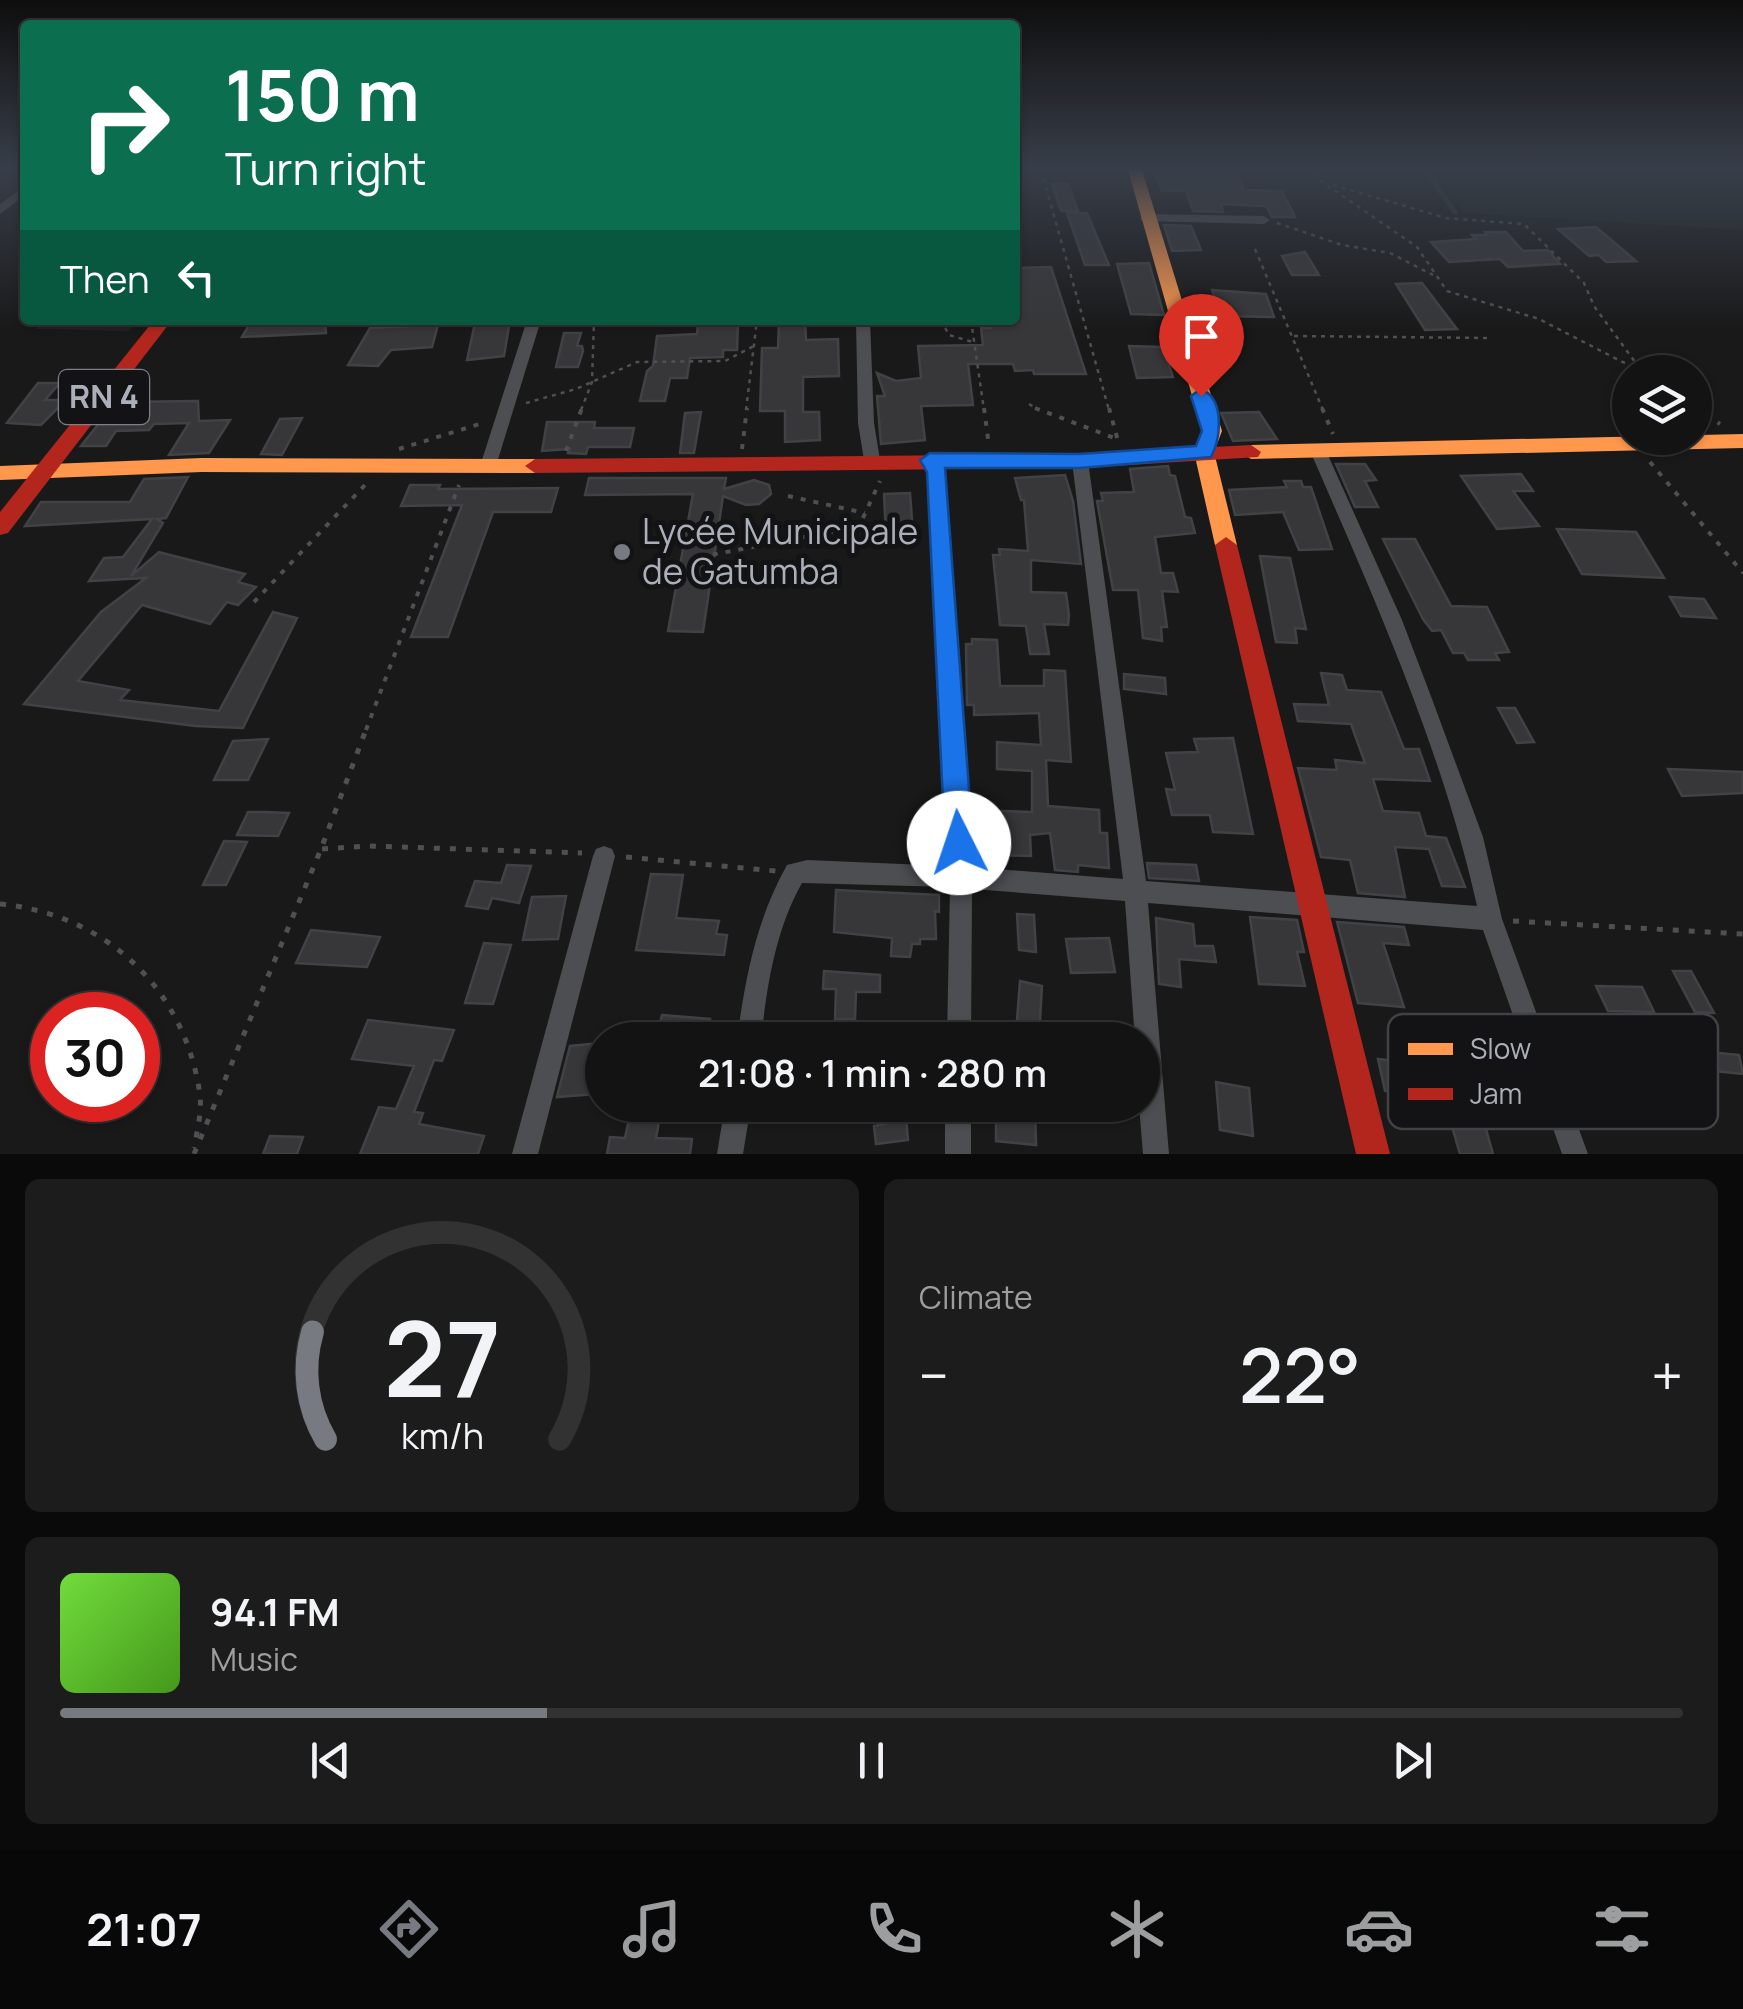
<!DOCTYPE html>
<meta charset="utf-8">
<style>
body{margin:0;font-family:Manrope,sans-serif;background:#1c1c1c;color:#f1f3f6;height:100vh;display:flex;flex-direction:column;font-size:38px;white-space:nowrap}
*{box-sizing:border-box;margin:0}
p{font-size:32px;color:#9d9ea0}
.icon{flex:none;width:55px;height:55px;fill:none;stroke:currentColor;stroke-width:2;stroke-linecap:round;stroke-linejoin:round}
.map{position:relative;height:1154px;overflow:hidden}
.drawer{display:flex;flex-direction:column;gap:25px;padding:25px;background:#0a0a0a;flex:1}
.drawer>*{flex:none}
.banner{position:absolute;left:20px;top:20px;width:1000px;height:305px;border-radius:10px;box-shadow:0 2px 8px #0004,0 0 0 2px #323233;background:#0b6e4f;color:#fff;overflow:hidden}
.buttons{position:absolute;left:1612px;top:355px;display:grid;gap:20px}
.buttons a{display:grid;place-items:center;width:100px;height:100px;border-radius:50%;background:#131313;box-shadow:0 2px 8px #0004,0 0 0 2px #323233;font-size:50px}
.speed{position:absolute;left:30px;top:992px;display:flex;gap:20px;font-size:50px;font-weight:700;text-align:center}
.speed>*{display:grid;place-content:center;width:130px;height:130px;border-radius:50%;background:#131313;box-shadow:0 2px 8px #0004,0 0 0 2px #323233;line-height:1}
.speed .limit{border:15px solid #d22;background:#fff;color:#111}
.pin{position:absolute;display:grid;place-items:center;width:85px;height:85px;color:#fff;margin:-102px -42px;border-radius:50% 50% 50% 0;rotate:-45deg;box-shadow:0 0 10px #0007}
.pin .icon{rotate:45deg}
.me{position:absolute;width:110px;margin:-55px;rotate:356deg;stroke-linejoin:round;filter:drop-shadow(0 0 8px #0008)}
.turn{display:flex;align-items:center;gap:35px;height:210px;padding:0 40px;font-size:45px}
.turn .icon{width:130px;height:130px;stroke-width:2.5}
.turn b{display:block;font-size:70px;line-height:85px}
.then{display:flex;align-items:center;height:95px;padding:0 40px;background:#0003;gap:20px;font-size:38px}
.big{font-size:75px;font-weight:600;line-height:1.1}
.drawer .card{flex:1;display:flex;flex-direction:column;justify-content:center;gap:15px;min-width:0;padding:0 35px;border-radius:15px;background:#1c1c1c}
.drawer .dial{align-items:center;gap:0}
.dial svg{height:260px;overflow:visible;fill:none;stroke:#323233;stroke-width:7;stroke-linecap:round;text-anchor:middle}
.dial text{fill:#f1f3f6;stroke:none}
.song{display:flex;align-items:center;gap:30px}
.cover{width:120px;height:120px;border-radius:15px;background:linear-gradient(135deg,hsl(100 70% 55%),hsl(100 70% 35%))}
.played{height:10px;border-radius:5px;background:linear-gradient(90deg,#787a81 30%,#323233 30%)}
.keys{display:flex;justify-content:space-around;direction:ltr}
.heat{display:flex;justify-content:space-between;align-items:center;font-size:55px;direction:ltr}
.drawer .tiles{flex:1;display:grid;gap:25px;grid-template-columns:1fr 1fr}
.card:last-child{grid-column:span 2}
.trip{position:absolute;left:585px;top:1022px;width:575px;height:100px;border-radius:50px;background:#131313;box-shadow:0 2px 8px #0004,0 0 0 2px #323233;font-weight:600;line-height:100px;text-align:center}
.menu{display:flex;height:160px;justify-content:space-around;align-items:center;background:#080808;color:#9d9ea0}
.menu .icon{width:70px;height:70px}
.menu .current{color:#787a81}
.menu b{font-size:45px;color:#f1f3f6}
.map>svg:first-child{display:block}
</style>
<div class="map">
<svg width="1743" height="1154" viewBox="0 0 1743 1154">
<rect width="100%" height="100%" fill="#191919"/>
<!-- built -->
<polygon fill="#232326" points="43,320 137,320 129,331 36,329"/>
<!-- green -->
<polygon fill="#1d231e" points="1436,170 1743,170 1743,230 1463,213"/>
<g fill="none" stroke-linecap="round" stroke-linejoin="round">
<!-- stream -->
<polyline stroke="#2c343b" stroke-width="5" points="1425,170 1455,212"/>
</g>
<!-- building -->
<g fill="#373739" stroke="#414245" stroke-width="2.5">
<polygon points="1154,170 1236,170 1244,190 1282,191 1295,217 1272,217 1266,206 1221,204 1223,212 1193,211 1186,191 1162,191"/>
<polygon points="1052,184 1068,184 1078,211 1061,211"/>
<polygon points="1067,213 1087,213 1109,265 1085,265"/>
<polygon points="1164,225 1191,226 1201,250 1172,251"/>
<polygon points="1596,227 1636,261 1606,262 1599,255 1589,256 1558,229"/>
<polygon points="1485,232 1506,232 1523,251 1548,250 1560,264 1508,267 1500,259 1449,262 1431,242 1476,239 1472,235 1487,235"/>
<polygon points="1305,252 1319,275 1292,275 1282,256"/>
<polygon points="1149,263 1164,315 1131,314 1117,264"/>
<polygon points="1051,267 1086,374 1034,374 1033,370 1015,371 1013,364 968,364 973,405 921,406 925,440 881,444 877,396 885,396 877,373 896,381 921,378 918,346 983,345 981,328 990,328 989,320 1015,320 1015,268"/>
<polygon points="1422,283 1447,316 1457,329 1425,330 1396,284"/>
<polygon points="1212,290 1266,294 1274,317 1220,316"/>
<polygon points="252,320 325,320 326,333 242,337"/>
<polygon points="510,320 504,356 467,360 475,323"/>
<polygon points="779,320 805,320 806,340 838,339 839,376 803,377 803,412 819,412 820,440 785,442 785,411 760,411 762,348 778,348"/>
<polygon points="738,322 737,350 723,350 723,357 690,358 687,378 670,378 665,401 640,401 647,371 653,366 657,336 697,334 698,323"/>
<polygon points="438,325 432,347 391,350 378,366 348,365 370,328"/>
<polygon points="564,333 581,333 577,346 582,346 583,351 578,367 556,367"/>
<polygon points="1129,346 1163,347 1173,377 1137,378"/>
<polygon points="38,383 60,383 45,400 66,400 41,425 7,423"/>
<polygon points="198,401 199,421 230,420 209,453 169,455 189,423 154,424 149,430 116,431 106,446 81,446 116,402"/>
<polygon points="701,412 694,453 680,453 685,413"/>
<polygon points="1259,412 1277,439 1233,441 1221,413"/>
<polygon points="302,418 282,455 261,454 280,419"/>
<polygon points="547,422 595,422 594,428 634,428 630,447 588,447 586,454 568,453 570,449 542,451"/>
<polygon points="1336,464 1365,464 1376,480 1365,481 1378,507 1355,507"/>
<polygon points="1168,466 1170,475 1175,476 1185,517 1191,518 1195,533 1155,537 1161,573 1173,573 1178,592 1162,591 1167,627 1161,627 1162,641 1143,638 1138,590 1113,590 1097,501 1103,501 1101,493 1134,492 1130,469"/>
<polygon points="1521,474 1533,491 1513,491 1539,526 1497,529 1461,476"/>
<polygon points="1065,475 1073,501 1081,564 1031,560 1031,592 1066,593 1069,615 1068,625 1044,624 1049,654 1030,654 1026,626 1000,625 993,555 1000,555 999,549 1028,551 1024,500 1021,500 1015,478"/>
<polygon points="188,477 166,518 157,519 163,523 131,576 159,552 245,574 238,582 256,587 238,605 227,602 210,624 142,605 78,681 129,690 120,700 219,711 273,612 297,618 243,728 195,726 24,704 101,612 146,578 89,581 104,558 123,557 152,519 25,526 41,502 130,502 144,479"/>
<polygon points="589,478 726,478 724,489 754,480 769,485 771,494 759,504 746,505 723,496 703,632 668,631 693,494 585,495"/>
<polygon points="1284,481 1301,481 1303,487 1311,487 1332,549 1299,550 1283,512 1235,515 1229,490 1287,487"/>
<polygon points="410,485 440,485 438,489 558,488 551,512 493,512 448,637 411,637 462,505 401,506"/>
<polygon points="910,493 913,533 886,534 884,494"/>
<polygon points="1557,529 1636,532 1664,578 1582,574"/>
<polygon points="1383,539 1415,539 1451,606 1487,607 1509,652 1495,653 1499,660 1468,660 1464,653 1453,653 1441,630 1432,631 1423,619"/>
<polygon points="1260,556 1290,558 1306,629 1295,628 1297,643 1276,642"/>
<polygon points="1670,597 1704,599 1716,618 1681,616"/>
<polygon points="972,639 997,640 1000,686 1044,686 1044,670 1065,671 1071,762 1046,760 1048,806 1099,810 1100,833 1107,833 1109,868 1078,865 1078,872 1055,870 1050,833 1030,835 1031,856 994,855 993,837 981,837 980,810 1032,812 1032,771 997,769 997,742 1041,745 1039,713 974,715 974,705 967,705 966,644 972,644"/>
<polygon points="1321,673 1342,675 1347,690 1381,692 1404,749 1419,749 1430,781 1373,779 1383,811 1419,813 1426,836 1446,838 1465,887 1442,886 1429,849 1395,847 1405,897 1358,893 1350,860 1321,857 1298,768 1337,770 1335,760 1365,763 1351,724 1298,721 1294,704 1329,705"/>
<polygon points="1124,674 1165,678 1166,694 1124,689"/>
<polygon points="1498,708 1515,708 1534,742 1517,743"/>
<polygon points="1233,738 1253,834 1213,832 1210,815 1172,815 1166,789 1175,790 1166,753 1198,752 1194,739"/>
<polygon points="268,739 248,780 214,780 233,741"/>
<polygon points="1668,769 1743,772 1743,793 1682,796"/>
<polygon points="248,812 265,812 289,813 278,836 237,835"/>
<polygon points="224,841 247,842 226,885 203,885"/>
<polygon points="1147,863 1196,865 1199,881 1149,878"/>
<polygon points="507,865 531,866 519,903 492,898 488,909 466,906 475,881 501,883"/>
<polygon points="651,874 683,875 676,918 719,921 716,934 727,935 724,955 636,950"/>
<polygon points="836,890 939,895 939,912 935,911 936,939 920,939 920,944 912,944 910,957 891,956 892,938 834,932"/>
<polygon points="566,896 558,939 523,940 532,897"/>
<polygon points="1017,914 1034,915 1036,952 1019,950"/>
<polygon points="1250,917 1297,920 1304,952 1297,952 1305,986 1259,984"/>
<polygon points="1156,918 1193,924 1195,946 1213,946 1216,962 1179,959 1181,987 1159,984"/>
<polygon points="1337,922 1404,927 1409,945 1383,943 1404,1007 1358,1003"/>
<polygon points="311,930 352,934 380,937 367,967 296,963"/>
<polygon points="1109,938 1115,972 1071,973 1066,939"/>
<polygon points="484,943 511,945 493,1004 465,1003"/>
<polygon points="824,971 880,975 880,992 856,992 855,1019 835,1019 836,989 823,989"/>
<polygon points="1673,971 1691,971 1714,1013 1695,1012"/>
<polygon points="1020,981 1042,986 1039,1037 1016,1033"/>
<polygon points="1596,986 1642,987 1654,1012 1608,1011"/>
<polygon points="662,1015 710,1019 706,1040 657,1036"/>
<polygon points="368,1020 454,1030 442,1061 434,1060 414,1112 423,1113 419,1124 484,1136 478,1154 360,1154 379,1107 396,1109 414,1066 352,1059"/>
<polygon points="1433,1032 1459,1033 1493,1154 1460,1154 1444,1099 1385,1091 1378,1059 1444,1067"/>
<polygon points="601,1043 595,1094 557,1097 570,1046"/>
<polygon points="1707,1052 1739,1055 1743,1074 1715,1071"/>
<polygon points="1216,1082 1249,1088 1253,1136 1220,1130"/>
<polygon points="632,1105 662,1105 656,1138 692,1139 690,1154 607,1154 610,1137 625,1138"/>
<polygon points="882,1105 905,1105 908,1140 876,1144 874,1126 884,1124"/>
<polygon points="996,1105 1035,1105 1036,1145 996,1141"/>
<polygon points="270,1136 303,1137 297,1154 263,1154"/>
</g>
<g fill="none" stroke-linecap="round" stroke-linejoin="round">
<!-- path-far2 -->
<g stroke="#4f5053" stroke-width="2.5" stroke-dasharray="4 5" stroke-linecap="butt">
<polyline points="1041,170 1109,410"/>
<polyline points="1305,170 1417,247 1447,291 1539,319 1642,372"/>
<polyline points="1333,185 1446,218 1524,224 1584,283 1594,306 1641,370"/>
<polyline points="1277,223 1342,245 1390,253 1433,275"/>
<polyline points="1255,249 1323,410"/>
<polyline points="941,320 949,335 976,343"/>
<polyline points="971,320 984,410"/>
<polyline points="334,323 466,320"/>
<polyline points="1294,336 1489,338"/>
<polyline points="526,403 576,389 637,362 725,361 754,346"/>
<polyline points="1029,404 1039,410"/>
<polyline points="1695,407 1700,410"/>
<polyline points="581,410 592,382 594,320"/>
<polyline points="746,410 757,320"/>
</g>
<!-- path-far1 -->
<g stroke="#4f5053" stroke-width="4" stroke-dasharray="5 8" stroke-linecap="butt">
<polyline points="984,408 989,446"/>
<polyline points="1035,408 1117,439"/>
<polyline points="1109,408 1118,441"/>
<polyline points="1322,408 1333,434"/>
<polyline points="1696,408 1720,424"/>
<polyline points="399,449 486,422"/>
<polyline points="742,449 747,408"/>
<polyline points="566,451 582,408"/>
<polyline points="1650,462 1743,573"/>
<polyline points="788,496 865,513"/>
<polyline points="700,557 841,530 862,520 880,481"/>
<polyline points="254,602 365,485"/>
<polyline points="366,730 459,485"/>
</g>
<!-- path -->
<g stroke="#4f5053" stroke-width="5" stroke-dasharray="6 10" stroke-linecap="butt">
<polyline points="322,849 369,846 582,853"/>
<polyline points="626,857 776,871"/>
<path d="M 0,904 C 105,914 185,988 200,1095 C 202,1112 197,1131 194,1148"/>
<polyline points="1513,921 1743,934"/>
<polyline points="194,1154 321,849 367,727"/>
</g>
<!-- street -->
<g fill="#4d4e52" fill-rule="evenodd">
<polygon points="25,186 25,195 0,214 0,204"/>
<polygon points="1146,214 1264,216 1270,220 1264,224 1142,221 1140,218"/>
<polygon points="527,320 541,320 496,466 488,471 480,466"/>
<polygon points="856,320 870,320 874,423 880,460 872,465 864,460 858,423"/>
<path d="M 1319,448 L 1327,453 L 1402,620 L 1432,699 L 1483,837 L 1502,919 L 1588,1154 L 1562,1154 L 1483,930 L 1148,903 L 1169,1154 L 1143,1154 L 1139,1105 L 1142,1105 L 1142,1040 L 1135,1040 L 1125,901 L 972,889 L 971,1040 L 947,1040 L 950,887 L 802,883 C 775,931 767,986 761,1040 L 737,1040 C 745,979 756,920 787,865 L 807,860 L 949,866 L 929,471 L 922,460 L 930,455 L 936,456 L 945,471 L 971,867 L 1123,879 L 1072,461 L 1080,456 L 1088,461 L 1146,881 L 1477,906 C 1442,749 1375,600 1311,453 Z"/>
<polygon points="604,846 612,849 615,856 538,1154 512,1154 593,856 596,849"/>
<polygon points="725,1105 751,1105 743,1154 717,1154"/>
<rect x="945" y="1105" width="26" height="49"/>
</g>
<!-- slow -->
<g fill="#ff974d" fill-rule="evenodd">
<polygon points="1128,170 1142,170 1222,431 1214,452 1237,545 1226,553 1215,545 1194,452 1202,431"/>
<polygon points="1743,434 1743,448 1251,459 1241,452 1251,445"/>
<polygon points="202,458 535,459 545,466 535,473 202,472 0,480 0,466"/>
</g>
<!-- jam -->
<g fill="#b3261e" fill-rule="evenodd">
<polygon points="154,320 172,320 8,533 0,535 0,512"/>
<polygon points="1251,445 1261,452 1258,457 1080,468 535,473 525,466 535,459 1080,454"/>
<polygon points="1226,537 1237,545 1390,1154 1356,1154 1215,545"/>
</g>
</g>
<!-- sky -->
<linearGradient id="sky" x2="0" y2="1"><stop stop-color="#0e0e0e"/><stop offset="0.51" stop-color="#383e49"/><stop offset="1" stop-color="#383e49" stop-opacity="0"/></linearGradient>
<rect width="1743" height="331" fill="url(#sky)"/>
<!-- route -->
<path fill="#1a73e8" stroke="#114b97" stroke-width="2.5" d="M 1201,389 C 1225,399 1221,438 1211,457 L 1080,468 L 945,468 L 973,843 L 969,853 L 959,857 L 949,853 L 945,843 L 927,472 L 920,460 L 930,453 L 1080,454 L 1196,446 L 1202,431 L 1191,396 Z"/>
<!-- markers -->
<circle fill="#787a81" stroke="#131315" stroke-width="4" cx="622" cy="552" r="10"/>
<g text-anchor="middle" stroke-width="10" stroke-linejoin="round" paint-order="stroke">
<!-- shield labels -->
<rect fill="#131315" stroke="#7d8088" stroke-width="2.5" x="59" y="370" width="90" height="54" rx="8"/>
<g font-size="32" font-weight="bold" fill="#abafb9">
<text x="104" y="408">RN 4</text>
</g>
<!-- poi labels -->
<g font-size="35" fill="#abafb9" stroke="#131315" text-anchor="start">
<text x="642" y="544">Lycée Municipale<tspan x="642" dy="40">de Gatumba</tspan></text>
</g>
</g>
<!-- legend -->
<rect x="1388" y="1014" width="330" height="115" rx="15" fill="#131315" stroke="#414246" stroke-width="2.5"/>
<rect x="1408" y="1043" width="45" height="12" fill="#ff974d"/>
<rect x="1408" y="1088" width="45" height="12" fill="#b3261e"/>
<g font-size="28" fill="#abafb9">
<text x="1470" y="1059">Slow</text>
<text x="1470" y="1104">Jam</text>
</g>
</svg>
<div class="buttons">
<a><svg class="icon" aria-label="layers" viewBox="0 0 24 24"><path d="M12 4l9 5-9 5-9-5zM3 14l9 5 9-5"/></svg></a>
</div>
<div class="speed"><div class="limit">30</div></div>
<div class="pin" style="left:1201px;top:396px;background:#d93025"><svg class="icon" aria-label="arrive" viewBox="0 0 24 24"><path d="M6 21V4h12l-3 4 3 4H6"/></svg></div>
<svg class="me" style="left:959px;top:843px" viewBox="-20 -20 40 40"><circle r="19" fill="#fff"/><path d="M0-13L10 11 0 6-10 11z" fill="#1a73e8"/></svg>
<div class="trip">21:08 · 1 min · 280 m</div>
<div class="banner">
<div class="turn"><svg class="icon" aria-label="right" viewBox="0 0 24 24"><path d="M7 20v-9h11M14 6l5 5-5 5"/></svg><div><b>150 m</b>Turn right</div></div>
<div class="then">Then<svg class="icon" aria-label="left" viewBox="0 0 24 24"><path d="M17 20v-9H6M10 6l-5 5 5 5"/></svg></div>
</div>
</div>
<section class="drawer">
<div class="tiles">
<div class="card dial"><svg viewBox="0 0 100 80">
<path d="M14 69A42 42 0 1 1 86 69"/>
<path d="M14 69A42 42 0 0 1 10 36" stroke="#787a81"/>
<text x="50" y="56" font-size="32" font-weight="700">27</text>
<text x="50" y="72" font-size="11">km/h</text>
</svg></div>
<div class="card"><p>Climate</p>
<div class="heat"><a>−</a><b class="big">22°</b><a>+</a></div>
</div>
<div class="card">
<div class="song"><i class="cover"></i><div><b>94.1 FM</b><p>Music</p></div></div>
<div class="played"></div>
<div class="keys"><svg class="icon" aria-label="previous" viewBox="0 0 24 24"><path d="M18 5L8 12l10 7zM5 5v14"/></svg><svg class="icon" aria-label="pause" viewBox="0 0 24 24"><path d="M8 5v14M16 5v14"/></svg><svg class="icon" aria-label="next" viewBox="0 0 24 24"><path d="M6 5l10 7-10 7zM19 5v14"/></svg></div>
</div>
</div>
</section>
<nav class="menu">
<b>21:07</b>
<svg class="icon current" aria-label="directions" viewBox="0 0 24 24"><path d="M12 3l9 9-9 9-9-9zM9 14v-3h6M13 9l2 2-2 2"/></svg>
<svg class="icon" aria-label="music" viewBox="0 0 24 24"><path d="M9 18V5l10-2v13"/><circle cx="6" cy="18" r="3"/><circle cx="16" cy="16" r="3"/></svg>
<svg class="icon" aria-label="phone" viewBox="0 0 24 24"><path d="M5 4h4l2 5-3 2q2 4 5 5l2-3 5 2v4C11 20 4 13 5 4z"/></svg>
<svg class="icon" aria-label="climate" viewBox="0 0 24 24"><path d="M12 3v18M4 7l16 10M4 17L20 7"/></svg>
<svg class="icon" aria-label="car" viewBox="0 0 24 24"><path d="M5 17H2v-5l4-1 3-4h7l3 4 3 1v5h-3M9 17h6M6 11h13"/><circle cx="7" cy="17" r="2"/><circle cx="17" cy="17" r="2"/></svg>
<svg class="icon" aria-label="filters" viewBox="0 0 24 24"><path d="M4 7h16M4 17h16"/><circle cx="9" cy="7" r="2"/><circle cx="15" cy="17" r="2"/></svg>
</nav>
